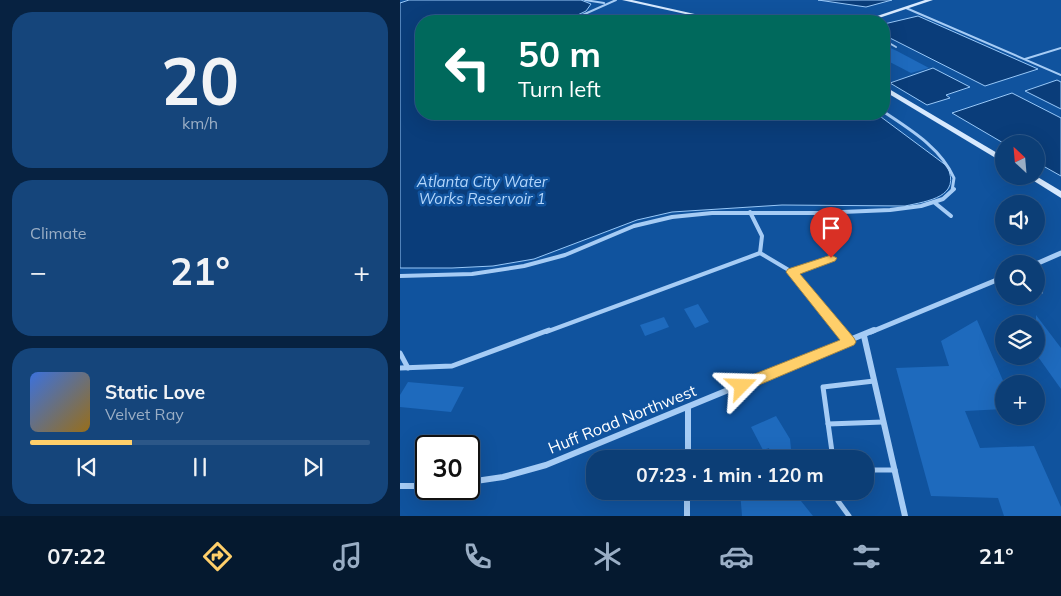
<!DOCTYPE html>
<meta charset="utf-8">
<style>
body{margin:0;font-family:Mulish,sans-serif;background:#15457b;color:#f1f3f6;height:100vh;display:flex;flex-direction:column;font-size:19px;white-space:nowrap}
*{box-sizing:border-box;margin:0}
p{font-size:16px;color:#9aaec5}
.icon{flex:none;width:28px;height:28px;fill:none;stroke:currentColor;stroke-width:2;stroke-linecap:round;stroke-linejoin:round}
.map{position:relative;flex:1;overflow:hidden}
.drawer{display:flex;flex-direction:column;gap:12px;padding:12px;background:#072241;width:400px}
.drawer>*{flex:none}
.banner{position:absolute;left:15px;top:15px;width:475px;height:105px;border-radius:20px;box-shadow:0 5px 20px #0002,0 0 0 1px #2c5788;background:#00695c;color:#fff;overflow:hidden}
.needle{width:32px;rotate:334deg}
.fabs{position:absolute;left:595px;top:135px;display:grid;gap:10px}
.fabs a{display:grid;place-items:center;width:50px;height:50px;border-radius:50%;background:#0c3e76;box-shadow:0 5px 20px #0002,0 0 0 1px #2c5788;font-size:25px}
.speed{position:absolute;left:15px;top:435px;display:flex;gap:10px;font-size:25px;font-weight:700;text-align:center}
.speed>*{display:grid;place-content:center;width:65px;height:65px;border-radius:50%;background:#0c3e76;box-shadow:0 5px 20px #0002,0 0 0 1px #2c5788;line-height:1}
.speed .limit{border:2px solid #111;border-radius:8px;background:#fff;color:#111}
.pin{position:absolute;display:grid;place-items:center;width:42px;height:42px;color:#fff;margin:-51px -21px;border-radius:50% 50% 50% 0;rotate:-45deg;box-shadow:0 0 5px #0007}
.pin .icon{rotate:45deg}
.me{position:absolute;width:55px;margin:-28px;rotate:68deg;stroke-linejoin:round;filter:drop-shadow(0 0 4px #0008)}
.turn{display:flex;align-items:center;gap:18px;height:105px;padding:0 20px;font-size:22px}
.turn .icon{width:65px;height:65px;stroke-width:2.5}
.turn b{display:block;font-size:35px;line-height:42px}
.big{font-size:38px;font-weight:700;line-height:1.1}
.drawer .widget{flex:1;display:flex;flex-direction:column;justify-content:center;gap:8px;min-width:0;padding:0 18px;border-radius:20px;background:#15457b}
.drawer .dial{align-items:center;gap:0}
.dial b{font-size:65px;line-height:1}
.song{display:flex;align-items:center;gap:15px}
.cover{width:60px;height:60px;border-radius:8px;background:linear-gradient(135deg,hsl(220 70% 55%),hsl(40 70% 35%))}
.played{height:5px;border-radius:2px;background:linear-gradient(90deg,#ffcf6a 30%,#2c5788 30%)}
.keys{display:flex;justify-content:space-around;direction:ltr}
.heat{display:flex;justify-content:space-between;align-items:center;font-size:28px;direction:ltr}
.trip{position:absolute;left:186px;top:450px;width:288px;height:50px;border-radius:20px;background:#0c3e76;box-shadow:0 5px 20px #0002,0 0 0 1px #2c5788;font-weight:700;line-height:50px;text-align:center}
.menu{display:flex;height:80px;justify-content:space-around;align-items:center;background:#05192f;color:#9aaec5}
.menu .icon{width:35px;height:35px}
.menu .current{color:#ffcf6a}
.menu b{font-size:22px;color:#f1f3f6}
main{display:flex;flex:1;min-height:0}
.map>svg:first-child{display:block}
</style>
<main>
<section class="drawer">
<div class="widget dial"><b>20</b><p>km/h</p></div>
<div class="widget"><p>Climate</p>
<div class="heat"><a>−</a><b class="big">21°</b><a>+</a></div>
</div>
<div class="widget">
<div class="song"><i class="cover"></i><div><b>Static Love</b><p>Velvet Ray</p></div></div>
<div class="played"></div>
<div class="keys"><svg class="icon" aria-label="previous" viewBox="0 0 24 24"><path d="M18 5L8 12l10 7zM5 5v14"/></svg><svg class="icon" aria-label="pause" viewBox="0 0 24 24"><path d="M8 5v14M16 5v14"/></svg><svg class="icon" aria-label="next" viewBox="0 0 24 24"><path d="M6 5l10 7-10 7zM19 5v14"/></svg></div>
</div>
</section>
<div class="map">
<svg width="661" height="516" viewBox="0 0 661 516">
<rect width="100%" height="100%" fill="#10539e"/>
<!-- water -->
<g fill="#0a3d7a" stroke="#98c8f8">
<path d="M 9,0 L 181,0 L 191,4 L 186,11 L 165,21 L 21,21 L 21,114 L 477,114 L 547,166 C 562,197 528,201 505,206 L 382,205 L 272,212 L 237,220 L 134,259 L 93,266 L 52,268 L 0,268 L 0,3 Z"/>
<polygon points="418,0 492,0 466,7"/>
<polygon points="518,16 638,69 585,86 484,35 484,24"/>
<polygon points="533,68 570,87 546,95 550,98 527,105 490,83"/>
<polygon points="657,80 661,82 661,109 625,91"/>
<polygon points="612,93 661,118 661,176 636,162 636,144 605,144 552,113"/>
</g>
<!-- building -->
<g fill="#1e6abd">
<polygon points="484,45 497,51 529,68 511,73 484,59"/>
<polygon points="298,304 309,322 295,328 284,309"/>
<polygon points="636,315 661,348 661,389 636,354"/>
<polygon points="264,317 269,327 245,336 240,325"/>
<polygon points="577,320 604,383 604,409 565,411 580,448 634,446 661,507 661,516 604,516 598,498 531,496 496,368 549,366 541,341"/>
<polygon points="8,382 64,387 51,412 0,407 0,395"/>
<polygon points="376,416 390,439 392,459 370,459 369,448 363,450 351,427"/>
<polygon points="340,491 396,491 397,496 413,516 342,516"/>
</g>
<g fill="none" stroke-linecap="round" stroke-linejoin="round">
<!-- lane-far3 -->
<g stroke="#a6ccf5" stroke-width="2">
<polyline points="185,0 204,3"/>
<polyline points="506,8 661,75"/>
<polyline points="169,21 216,0"/>
<polyline points="484,40 496,47"/>
<polyline points="625,59 661,48"/>
</g>
<!-- lane-far2 -->
<path stroke="#a6ccf5" stroke-width="3" d="M 484,112 C 511,130 541,148 554,178 L 552,191"/>
<!-- lane-far1 -->
<g stroke="#a6ccf5" stroke-width="4">
<polyline points="535,203 551,216"/>
<polyline points="350,212 362,236 360,253"/>
<polyline points="431,258 392,272 441,332"/>
<polyline points="0,276 72,274 124,266 165,255 234,226 272,217 312,213 418,213 490,210 521,206 543,199 554,189"/>
<polyline points="636,288 641,292"/>
<polyline points="146,332 360,253 392,272"/>
</g>
<!-- lane -->
<g stroke="#a6ccf5" stroke-width="5">
<polyline points="440,330 449,341"/>
<polyline points="0,353 8,368"/>
<polyline points="0,368 52,366 149,330"/>
<polyline points="428,424 483,422"/>
<polyline points="433,459 423,387 474,381"/>
<polyline points="465,470 495,470"/>
<polyline points="437,491 438,501 449,516"/>
</g>
<!-- street-far1 -->
<g stroke="#a6ccf5" stroke-width="5">
<polyline points="636,264 661,253"/>
<polyline points="471,332 604,277"/>
</g>
<!-- street -->
<g stroke="#a6ccf5" stroke-width="6">
<polyline points="464,336 505,516"/>
<polyline points="288,408 288,459"/>
<polyline points="69,482 103,477 146,465 474,330"/>
<polyline points="0,486 26,486"/>
<polyline points="287,491 287,516"/>
</g>
<!-- secondary -->
<g fill="#d7e9fe" fill-rule="evenodd">
<polygon points="222,0 232,0 326,21 317,21"/>
<polygon points="525,0 533,0 470,21 462,21"/>
<polygon points="484,86 604,157 604,163 484,91"/>
<polygon points="626,176 636,176 661,191 661,198"/>
</g>
</g>
<!-- route -->
<polygon fill="#ffcf6a" stroke="#a68745" points="431,255 437,258 435,261 400,274 454,338 456,342 454,345 347,390 342,392 337,390 335,386 337,381 440,340 386,272 388,269"/>
<g text-anchor="middle" stroke-width="5" stroke-linejoin="round" paint-order="stroke">
<!-- water labels -->
<g font-size="15" font-style="italic" fill="#b3d6fb" stroke="#10539e">
<text x="82" y="187">Atlanta City Water<tspan x="82" dy="17">Works Reservoir 1</tspan></text>
</g>
<!-- near-street labels -->
<g font-size="16" fill="#fff" stroke="#10539e">
<text transform="translate(222 419) rotate(-22)" y="6">Huff Road Northwest</text>
</g>
</g>
</svg>
<div class="fabs">
<a><svg class="needle" viewBox="-14 -14 28 28"><path d="M0-13l5 13h-10z" fill="#e53935"/><path d="M0 13l5-13h-10z" fill="#9aaec5"/></svg></a>
<a><svg class="icon" aria-label="sound" viewBox="0 0 24 24"><path d="M4 9h4l5-4v14l-5-4H4zM17 9q2 3 0 6"/></svg></a>
<a><svg class="icon" aria-label="search" viewBox="0 0 24 24"><circle cx="10" cy="10" r="6"/><path d="M15 15l6 6"/></svg></a>
<a><svg class="icon" aria-label="layers" viewBox="0 0 24 24"><path d="M12 4l9 5-9 5-9-5zM3 14l9 5 9-5"/></svg></a>
<a>+</a>
</div>
<div class="speed"><div class="limit">30</div></div>
<div class="pin" style="left:431px;top:258px;background:#d93025"><svg class="icon" aria-label="arrive" viewBox="0 0 24 24"><path d="M6 21V4h12l-3 4 3 4H6"/></svg></div>
<svg class="me" style="left:342px;top:386px" viewBox="-20 -20 40 40"><path d="M0-17L14 15 0 8-14 15z" fill="#ffcf6a" stroke="#fff" stroke-width="4"/></svg>
<div class="trip">07:23 · 1 min · 120 m</div>
<div class="banner">
<div class="turn"><svg class="icon" aria-label="left" viewBox="0 0 24 24"><path d="M17 20v-9H6M10 6l-5 5 5 5"/></svg><div><b>50 m</b>Turn left</div></div>
</div>
</div>
</main>
<nav class="menu">
<b>07:22</b>
<svg class="icon current" aria-label="directions" viewBox="0 0 24 24"><path d="M12 3l9 9-9 9-9-9zM9 14v-3h6M13 9l2 2-2 2"/></svg>
<svg class="icon" aria-label="music" viewBox="0 0 24 24"><path d="M9 18V5l10-2v13"/><circle cx="6" cy="18" r="3"/><circle cx="16" cy="16" r="3"/></svg>
<svg class="icon" aria-label="phone" viewBox="0 0 24 24"><path d="M5 4h4l2 5-3 2q2 4 5 5l2-3 5 2v4C11 20 4 13 5 4z"/></svg>
<svg class="icon" aria-label="climate" viewBox="0 0 24 24"><path d="M12 3v18M4 7l16 10M4 17L20 7"/></svg>
<svg class="icon" aria-label="car" viewBox="0 0 24 24"><path d="M5 17H2v-5l4-1 3-4h7l3 4 3 1v5h-3M9 17h6M6 11h13"/><circle cx="7" cy="17" r="2"/><circle cx="17" cy="17" r="2"/></svg>
<svg class="icon" aria-label="filters" viewBox="0 0 24 24"><path d="M4 7h16M4 17h16"/><circle cx="9" cy="7" r="2"/><circle cx="15" cy="17" r="2"/></svg>
<b>21°</b>
</nav>
